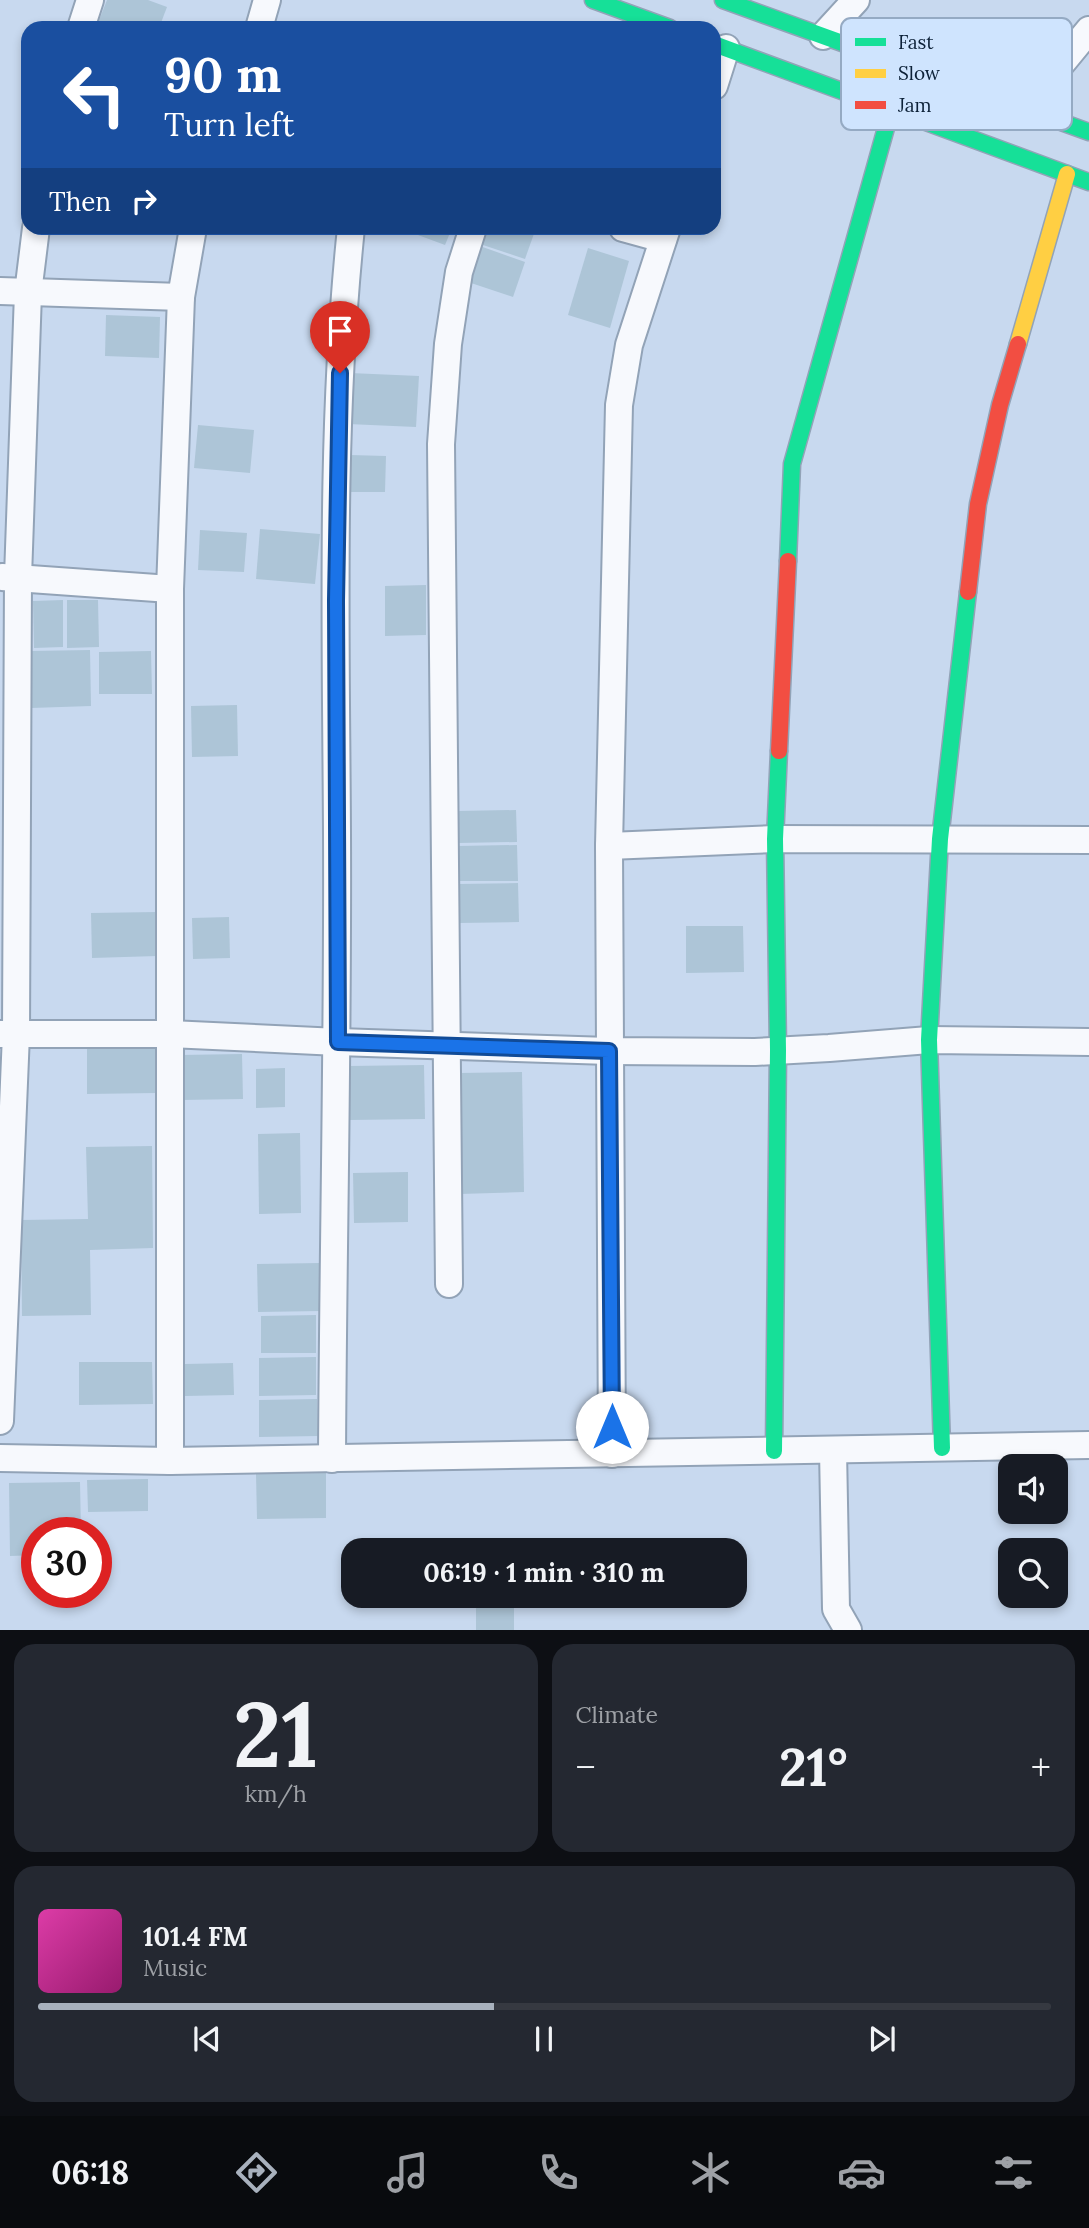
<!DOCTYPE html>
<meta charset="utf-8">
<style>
body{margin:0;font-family:Lora,serif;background:#242831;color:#f1f3f6;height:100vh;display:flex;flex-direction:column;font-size:26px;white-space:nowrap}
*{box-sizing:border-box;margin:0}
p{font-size:23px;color:#9ea1a6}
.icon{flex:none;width:38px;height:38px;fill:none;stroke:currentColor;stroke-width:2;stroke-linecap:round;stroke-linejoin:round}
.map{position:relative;height:1630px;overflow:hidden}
.sheet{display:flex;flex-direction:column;gap:14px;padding:14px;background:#0d0f14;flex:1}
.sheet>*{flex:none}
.banner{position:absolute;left:21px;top:21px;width:700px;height:214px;border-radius:21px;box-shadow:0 4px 10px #0003;background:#1a4fa0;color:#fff;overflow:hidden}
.fabs{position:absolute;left:998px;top:1454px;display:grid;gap:14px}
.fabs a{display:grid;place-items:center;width:70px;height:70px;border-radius:14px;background:#171b24;box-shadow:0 4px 10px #0003;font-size:35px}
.speed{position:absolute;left:21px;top:1517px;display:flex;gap:14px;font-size:35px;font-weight:700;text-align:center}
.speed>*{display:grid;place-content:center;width:91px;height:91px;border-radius:50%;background:#171b24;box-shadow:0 4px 10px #0003;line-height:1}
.speed .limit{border:10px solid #d22;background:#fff;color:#111}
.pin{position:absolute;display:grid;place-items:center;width:60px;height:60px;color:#fff;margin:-72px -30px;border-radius:50% 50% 50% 0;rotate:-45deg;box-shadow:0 0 7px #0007}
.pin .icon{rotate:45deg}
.me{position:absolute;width:77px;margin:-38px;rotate:0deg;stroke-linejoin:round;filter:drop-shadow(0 0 5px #0008)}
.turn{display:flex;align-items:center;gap:24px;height:147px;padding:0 28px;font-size:32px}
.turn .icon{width:91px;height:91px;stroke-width:2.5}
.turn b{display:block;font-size:49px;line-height:60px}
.then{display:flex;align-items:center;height:66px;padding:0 28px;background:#0003;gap:14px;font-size:26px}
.big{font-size:52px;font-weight:800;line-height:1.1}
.sheet .card{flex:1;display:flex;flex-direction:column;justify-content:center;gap:10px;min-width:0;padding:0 24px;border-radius:21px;background:#242831}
.sheet .dial{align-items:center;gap:0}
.dial b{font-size:91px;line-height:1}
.song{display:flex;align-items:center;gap:21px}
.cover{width:84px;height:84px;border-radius:10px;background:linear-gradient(135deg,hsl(320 70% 55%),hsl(320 70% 35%))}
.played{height:7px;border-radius:4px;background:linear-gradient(90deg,#a8b1bd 45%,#363941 45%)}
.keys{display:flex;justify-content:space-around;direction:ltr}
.heat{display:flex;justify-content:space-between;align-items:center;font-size:38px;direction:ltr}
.sheet .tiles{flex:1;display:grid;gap:14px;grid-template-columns:1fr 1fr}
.card:last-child{grid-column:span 2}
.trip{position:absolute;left:341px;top:1538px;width:406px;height:70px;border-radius:21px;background:#171b24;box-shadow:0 4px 10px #0003;font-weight:800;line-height:70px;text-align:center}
.menu{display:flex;height:112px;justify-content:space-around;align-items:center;background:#090b0e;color:#9ea1a6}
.menu .icon{width:49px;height:49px}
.menu .on{color:#a8b1bd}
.menu b{font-size:32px;color:#f1f3f6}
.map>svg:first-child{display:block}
</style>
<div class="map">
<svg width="1089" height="1630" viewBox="0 0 1089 1630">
<rect width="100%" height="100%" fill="#c8d9ef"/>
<!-- building -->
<g fill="#adc5d7">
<polygon points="107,0 148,0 167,7 159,28 96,28"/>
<polygon points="399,228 452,228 445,245"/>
<polygon points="483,228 536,228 525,259 477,243"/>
<polygon points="477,245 525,262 513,297 465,281"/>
<polygon points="588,248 629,261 610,328 568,315"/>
<polygon points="106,315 160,317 159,358 105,356"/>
<polygon points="350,373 419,376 416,427 348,424"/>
<polygon points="198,425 254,430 250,473 194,468"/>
<polygon points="350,455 386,456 385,492 349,492"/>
<polygon points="260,529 320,534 315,584 256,579"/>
<polygon points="200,530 247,533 244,572 198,570"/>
<polygon points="426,585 426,635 385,636 385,586"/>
<polygon points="63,600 63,647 34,648 33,601"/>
<polygon points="67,600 98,600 99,647 67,648"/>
<polygon points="90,650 91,706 31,708 30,651"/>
<polygon points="151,651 152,694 99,694 99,652"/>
<polygon points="237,705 238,756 192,757 191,706"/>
<polygon points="516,810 517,842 458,843 457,811"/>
<polygon points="517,845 518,881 458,881 458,846"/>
<polygon points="518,883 519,922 459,923 458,884"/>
<polygon points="157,912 157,956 92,958 91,913"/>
<polygon points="229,917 230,958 193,959 192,918"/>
<polygon points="686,926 743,926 744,972 686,973"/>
<polygon points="155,1035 156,1093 87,1094 87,1036"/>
<polygon points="242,1054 243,1099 181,1100 180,1055"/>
<polygon points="424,1065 425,1119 350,1120 349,1066"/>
<polygon points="285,1068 285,1107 256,1108 256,1069"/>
<polygon points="522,1072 524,1192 460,1194 458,1073"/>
<polygon points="300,1133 301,1213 259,1214 258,1134"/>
<polygon points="152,1146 153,1248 90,1250 91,1315 22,1316 21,1220 88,1219 86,1147"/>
<polygon points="408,1172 408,1222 354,1223 353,1173"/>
<polygon points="320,1263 321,1311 258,1312 257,1264"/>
<polygon points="316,1315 316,1353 261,1353 261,1316"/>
<polygon points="316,1357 316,1395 259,1396 259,1358"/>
<polygon points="79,1362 152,1362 153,1404 79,1405"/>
<polygon points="233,1363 234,1395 185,1396 185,1364"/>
<polygon points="317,1399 318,1436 259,1437 259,1400"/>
<polygon points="326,1473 326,1518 257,1519 256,1474"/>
<polygon points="148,1479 148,1511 88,1512 87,1480"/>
<polygon points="80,1482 81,1533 37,1533 37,1555 10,1556 9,1483"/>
<rect x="476" y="1596" width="38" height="34"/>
</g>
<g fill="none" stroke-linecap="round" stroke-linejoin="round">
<!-- street casing -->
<g stroke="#92a3b7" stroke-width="30">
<g id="street">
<polyline points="81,28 90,0"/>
<polyline points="259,28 267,0"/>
<polyline points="823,36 856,0"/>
<polyline points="714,86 726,48"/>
<polyline points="1024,109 1089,30"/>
<polyline points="623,228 663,239"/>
<polyline points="0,291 181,297"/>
<polyline points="2,577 170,589"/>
<polyline points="609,846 775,839 1089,840"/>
<polyline points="0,1034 170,1034 338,1042 609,1051 755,1052 829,1048 929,1040 1089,1042"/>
<polyline points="449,1284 441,444 448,344 459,272 473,228"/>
<polyline points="0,1421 16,1034 18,577 28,293 36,228"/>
<polyline points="833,1450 836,1609 848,1630"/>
<polyline points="612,1454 609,846 619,405 629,345 667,228"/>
<polyline points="0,1458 170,1461 1089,1445"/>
<path d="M 332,1459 C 333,1250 338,1042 337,834 C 336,632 330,428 351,228"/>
<polyline points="170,1461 170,589 181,297 193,228"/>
</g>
</g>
<!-- fast casing -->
<g stroke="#92a3b7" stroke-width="19">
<g id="fast">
<polyline points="593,0 670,28"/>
<polyline points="723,0 1089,132"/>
<polyline points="714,44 1089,182"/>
<polyline points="788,561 792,464 891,110"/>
<polyline points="942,1448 929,1040 940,839 968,592"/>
<polyline points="774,1451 778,1050 775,839 779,751"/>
</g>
</g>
<!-- slow casing -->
<g stroke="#92a3b7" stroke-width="19">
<polyline id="slow" points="1018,344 1067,174"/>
</g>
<!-- jam casing -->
<g stroke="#92a3b7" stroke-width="19">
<g id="jam">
<polyline points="968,592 978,504 1000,405 1018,344"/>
<polyline points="779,751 788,561"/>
</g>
</g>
<!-- street -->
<use href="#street" stroke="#f7f9fd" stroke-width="26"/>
<!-- fast -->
<use href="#fast" stroke="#16e098" stroke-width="16"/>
<!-- slow -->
<use href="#slow" stroke="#ffcf43" stroke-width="16"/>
<!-- jam -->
<use href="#jam" stroke="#f24e42" stroke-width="16"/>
</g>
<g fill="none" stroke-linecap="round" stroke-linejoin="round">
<!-- route casing -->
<g stroke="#114b97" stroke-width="18">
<polyline id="route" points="340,373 336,601 338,1042 609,1051 612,1427"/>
</g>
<!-- route -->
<use href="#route" stroke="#1a73e8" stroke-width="12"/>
</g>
<!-- legend -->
<rect x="841" y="18" width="231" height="112" rx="10" fill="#cfe4fe" stroke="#95aac3" stroke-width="2"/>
<rect x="855" y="38" width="31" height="8" fill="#16e098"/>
<rect x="855" y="69" width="31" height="9" fill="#ffcf43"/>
<rect x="855" y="101" width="31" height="8" fill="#f24e42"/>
<g font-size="19" fill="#0d2138">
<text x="898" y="49">Fast</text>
<text x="898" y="80">Slow</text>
<text x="898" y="112">Jam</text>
</g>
</svg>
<div class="fabs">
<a><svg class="icon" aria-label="sound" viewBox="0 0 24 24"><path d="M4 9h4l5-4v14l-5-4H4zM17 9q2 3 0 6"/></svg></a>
<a><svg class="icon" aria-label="search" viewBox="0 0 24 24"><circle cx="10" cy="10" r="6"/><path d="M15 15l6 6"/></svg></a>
</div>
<div class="speed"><div class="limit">30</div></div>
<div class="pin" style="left:340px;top:373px;background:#d93025"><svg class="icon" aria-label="arrive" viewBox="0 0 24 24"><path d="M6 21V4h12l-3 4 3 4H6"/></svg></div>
<svg class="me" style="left:612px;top:1427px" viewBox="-20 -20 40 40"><circle r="19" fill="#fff"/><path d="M0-13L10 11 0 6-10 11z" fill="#1a73e8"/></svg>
<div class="trip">06:19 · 1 min · 310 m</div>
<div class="banner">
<div class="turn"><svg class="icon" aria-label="left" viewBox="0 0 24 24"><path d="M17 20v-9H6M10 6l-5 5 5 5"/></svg><div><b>90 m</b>Turn left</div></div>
<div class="then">Then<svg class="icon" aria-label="right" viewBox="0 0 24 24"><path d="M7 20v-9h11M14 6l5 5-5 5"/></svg></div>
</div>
</div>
<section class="sheet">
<div class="tiles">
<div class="card dial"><b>21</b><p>km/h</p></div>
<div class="card"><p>Climate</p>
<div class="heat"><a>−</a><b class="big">21°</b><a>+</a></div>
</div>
<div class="card">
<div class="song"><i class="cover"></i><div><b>101.4 FM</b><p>Music</p></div></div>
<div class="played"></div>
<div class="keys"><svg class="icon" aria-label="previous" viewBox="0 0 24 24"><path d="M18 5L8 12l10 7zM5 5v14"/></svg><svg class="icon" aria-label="pause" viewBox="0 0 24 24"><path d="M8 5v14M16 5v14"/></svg><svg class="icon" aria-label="next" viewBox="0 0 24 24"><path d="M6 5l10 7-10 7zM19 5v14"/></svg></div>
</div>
</div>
</section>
<nav class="menu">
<b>06:18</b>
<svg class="icon on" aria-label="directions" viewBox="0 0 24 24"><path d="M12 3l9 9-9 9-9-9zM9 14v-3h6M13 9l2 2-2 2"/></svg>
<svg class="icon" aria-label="music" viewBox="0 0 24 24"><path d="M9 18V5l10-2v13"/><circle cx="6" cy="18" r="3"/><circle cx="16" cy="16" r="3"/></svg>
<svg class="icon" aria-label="phone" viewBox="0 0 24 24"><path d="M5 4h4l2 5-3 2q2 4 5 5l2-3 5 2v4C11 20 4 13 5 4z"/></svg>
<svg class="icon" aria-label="climate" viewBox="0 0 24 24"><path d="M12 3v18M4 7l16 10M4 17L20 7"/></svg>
<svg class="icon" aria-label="car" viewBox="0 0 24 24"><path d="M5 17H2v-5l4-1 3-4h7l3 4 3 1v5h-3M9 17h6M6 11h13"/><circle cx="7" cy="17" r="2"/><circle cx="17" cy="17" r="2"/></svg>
<svg class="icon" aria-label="filters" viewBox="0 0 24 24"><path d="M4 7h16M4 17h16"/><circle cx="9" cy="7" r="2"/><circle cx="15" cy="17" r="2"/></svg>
</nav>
